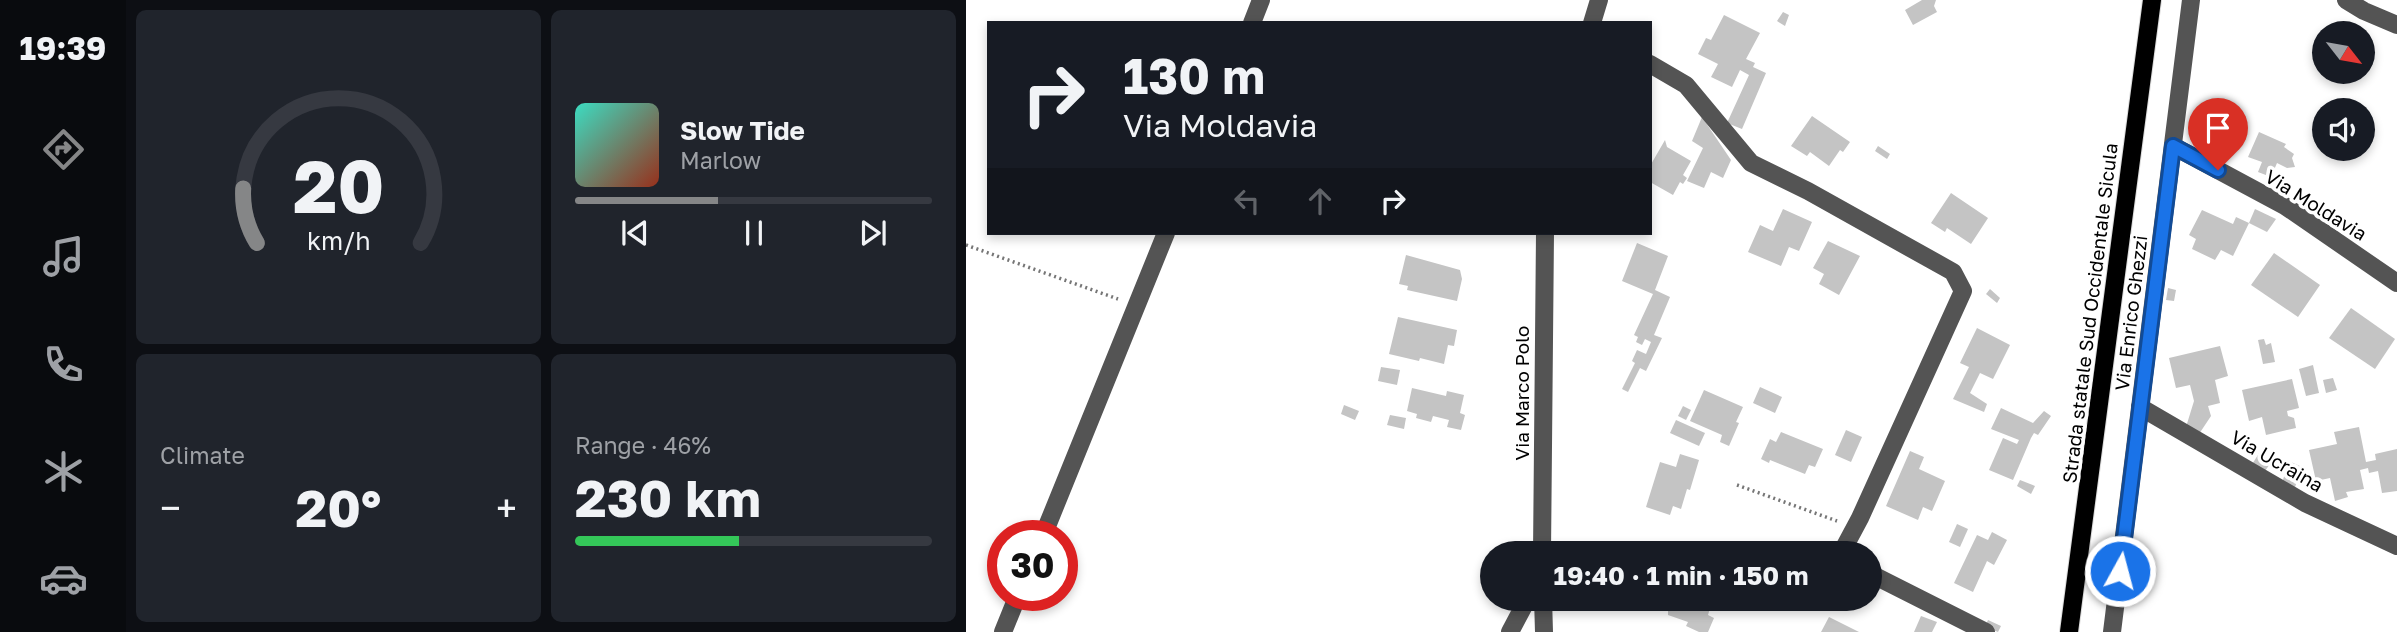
<!DOCTYPE html>
<meta charset="utf-8">
<style>
body{margin:0;font-family:"Golos Text",sans-serif;background:#20242c;color:#f1f3f6;height:100vh;display:flex;flex-direction:column;font-size:26px;white-space:nowrap}
*{box-sizing:border-box;margin:0}
p{font-size:23px;color:#9ea1a6}
.icon{flex:none;width:38px;height:38px;fill:none;stroke:currentColor;stroke-width:2;stroke-linecap:round;stroke-linejoin:round}
.map{position:relative;flex:1;overflow:hidden}
.details{display:flex;flex-direction:column;gap:10px;padding:10px;background:#0d0f14;width:840px}
.details>*{flex:none}
.hud{position:absolute;left:21px;top:21px;width:665px;height:214px;border-radius:0px;box-shadow:0 4px 10px #0003;background:#171b24;color:#f1f3f6;overflow:hidden}
.needle{width:46px;rotate:121deg}
.tools{position:absolute;left:1346px;top:21px;display:grid;gap:14px}
.tools a{display:grid;place-items:center;width:63px;height:63px;border-radius:50%;background:#171b24;box-shadow:0 4px 10px #0003;font-size:35px}
.speed{position:absolute;left:21px;top:520px;display:flex;gap:14px;font-size:35px;font-weight:700;text-align:center}
.speed>*{display:grid;place-content:center;width:91px;height:91px;border-radius:50%;background:#171b24;box-shadow:0 4px 10px #0003;line-height:1}
.speed .limit{border:10px solid #d22;background:#fff;color:#111}
.pin{position:absolute;display:grid;place-items:center;width:60px;height:60px;color:#fff;margin:-72px -30px;border-radius:50% 50% 50% 0;rotate:-45deg;box-shadow:0 0 7px #0007}
.pin .icon{rotate:45deg}
.me{position:absolute;width:77px;margin:-38px;rotate:7deg;stroke-linejoin:round;filter:drop-shadow(0 0 5px #0008)}
.turn{display:flex;align-items:center;gap:24px;height:147px;padding:0 21px;font-size:32px}
.turn .icon{width:91px;height:91px;stroke-width:2.5}
.turn b{display:block;font-size:49px;line-height:60px}
.lanes{display:flex;align-items:center;height:66px;padding:0 21px;background:#0003;justify-content:center;gap:35px;direction:ltr}
.lanes .off{opacity:.35}
.big{font-size:52px;font-weight:700;line-height:1.1}
.details .card{flex:1;display:flex;flex-direction:column;justify-content:center;gap:10px;min-width:0;padding:0 24px;border-radius:10px;background:#20242c}
.details .dial{align-items:center;gap:0}
.dial svg{height:182px;overflow:visible;fill:none;stroke:#363941;stroke-width:7;stroke-linecap:round;text-anchor:middle}
.dial text{fill:#f1f3f6;stroke:none}
.song{display:flex;align-items:center;gap:21px}
.cover{width:84px;height:84px;border-radius:10px;background:linear-gradient(135deg,hsl(170 70% 55%),hsl(10 70% 35%))}
.played{height:7px;border-radius:4px;background:linear-gradient(90deg,#858687 40%,#363941 40%)}
.keys{display:flex;justify-content:space-around;direction:ltr}
.heat{display:flex;justify-content:space-between;align-items:center;font-size:38px;direction:ltr}
.charge{height:10px;border-radius:5px;background:linear-gradient(90deg,#34c759 46%,#363941 0)}
.details .tiles{flex:1;display:grid;gap:10px;grid-template-columns:repeat(2,1fr)}
.trip{position:absolute;left:514px;top:541px;width:402px;height:70px;border-radius:35px;background:#171b24;box-shadow:0 4px 10px #0003;font-weight:700;line-height:70px;text-align:center}
main{display:flex;flex:1;min-height:0}
.tabs{display:flex;flex-direction:column;width:126px;justify-content:space-around;align-items:center;background:#090b0e;color:#9ea1a6}
.tabs .icon{width:49px;height:49px}
.tabs .on{color:#858687}
.tabs b{font-size:32px;color:#f1f3f6}
.map>svg:first-child{display:block}
</style>
<main>
<nav class="tabs">
<b>19:39</b>
<svg class="icon on" aria-label="directions" viewBox="0 0 24 24"><path d="M12 3l9 9-9 9-9-9zM9 14v-3h6M13 9l2 2-2 2"/></svg>
<svg class="icon" aria-label="music" viewBox="0 0 24 24"><path d="M9 18V5l10-2v13"/><circle cx="6" cy="18" r="3"/><circle cx="16" cy="16" r="3"/></svg>
<svg class="icon" aria-label="phone" viewBox="0 0 24 24"><path d="M5 4h4l2 5-3 2q2 4 5 5l2-3 5 2v4C11 20 4 13 5 4z"/></svg>
<svg class="icon" aria-label="climate" viewBox="0 0 24 24"><path d="M12 3v18M4 7l16 10M4 17L20 7"/></svg>
<svg class="icon" aria-label="car" viewBox="0 0 24 24"><path d="M5 17H2v-5l4-1 3-4h7l3 4 3 1v5h-3M9 17h6M6 11h13"/><circle cx="7" cy="17" r="2"/><circle cx="17" cy="17" r="2"/></svg>
</nav>
<section class="details">
<div class="tiles">
<div class="card dial"><svg viewBox="0 0 100 80">
<path d="M14 69A42 42 0 1 1 86 69"/>
<path d="M14 69A42 42 0 0 1 8 45" stroke="#858687"/>
<text x="50" y="56" font-size="32" font-weight="700">20</text>
<text x="50" y="72" font-size="11">km/h</text>
</svg></div>
<div class="card">
<div class="song"><i class="cover"></i><div><b>Slow Tide</b><p>Marlow</p></div></div>
<div class="played"></div>
<div class="keys"><svg class="icon" aria-label="previous" viewBox="0 0 24 24"><path d="M18 5L8 12l10 7zM5 5v14"/></svg><svg class="icon" aria-label="pause" viewBox="0 0 24 24"><path d="M8 5v14M16 5v14"/></svg><svg class="icon" aria-label="next" viewBox="0 0 24 24"><path d="M6 5l10 7-10 7zM19 5v14"/></svg></div>
</div>
<div class="card"><p>Climate</p>
<div class="heat"><a>−</a><b class="big">20°</b><a>+</a></div>
</div>
<div class="card"><p>Range · 46%</p><b class="big">230 km</b><div class="charge"></div></div>
</div>
</section>
<div class="map">
<svg width="1431" height="632" viewBox="0 0 1431 632">
<rect width="100%" height="100%" fill="#fff"/>
<!-- building -->
<g fill="#c4c4c4">
<polygon points="956,0 970,0 968,6 971,12 947,25 939,10"/>
<polygon points="817,12 823,15 819,26 811,21"/>
<polygon points="758,15 794,33 780,59 789,63 787,67 800,73 776,129 761,123 783,75 774,70 766,87 745,77 752,64 732,54 740,38 745,40"/>
<polygon points="846,116 884,142 877,152 874,150 863,166 844,152 841,156 825,146"/>
<polygon points="736,117 765,160 757,178 745,172 738,188 721,181 737,148 726,141"/>
<polygon points="1293,132 1320,144 1318,147 1328,154 1326,158 1329,167 1321,168 1311,163 1305,177 1292,172 1296,162 1282,157"/>
<polygon points="699,140 701,147 725,161 717,175 721,178 717,184 714,182 707,195 684,182 684,166"/>
<polygon points="912,146 924,154 921,159 909,151"/>
<polygon points="985,193 1022,218 1005,244 981,228 979,232 965,223"/>
<polygon points="817,209 846,222 833,251 823,247 815,266 782,252 794,225 807,231"/>
<polygon points="1289,209 1310,219 1301,232 1283,223"/>
<polygon points="1236,210 1267,224 1270,217 1283,223 1267,256 1255,250 1249,260 1226,249 1230,239 1223,235"/>
<polygon points="862,241 894,256 873,295 853,284 858,274 847,268"/>
<polygon points="671,243 702,256 689,290 704,297 688,335 696,338 680,371 674,368 662,392 656,389 669,363 666,361 671,350 680,354 685,342 679,339 676,345 670,342 672,337 668,335 687,294 656,281"/>
<polygon points="1308,253 1354,285 1332,317 1285,285"/>
<polygon points="440,255 494,270 496,279 491,301 441,290 442,286 433,284"/>
<polygon points="1202,288 1210,290 1208,301 1200,300"/>
<polygon points="1024,289 1034,298 1031,303 1020,294"/>
<polygon points="1385,308 1429,339 1409,369 1363,338"/>
<polygon points="432,317 491,330 488,346 482,345 478,364 454,358 453,361 423,354"/>
<polygon points="1011,328 1044,345 1027,379 1014,373 1004,393 1021,404 1018,412 987,399 1003,367 994,363"/>
<polygon points="1298,339 1300,345 1305,343 1309,362 1297,364 1292,340"/>
<polygon points="1254,346 1262,376 1249,380 1254,403 1242,406 1245,416 1233,434 1220,427 1228,401 1224,385 1210,388 1203,358"/>
<polygon points="1347,365 1353,393 1340,396 1333,369"/>
<polygon points="415,367 434,370 431,385 412,381"/>
<polygon points="1367,378 1371,390 1360,393 1357,380"/>
<polygon points="1326,379 1333,408 1321,411 1322,416 1328,418 1330,428 1300,435 1296,417 1283,421 1276,390"/>
<polygon points="794,387 816,397 809,413 787,403"/>
<polygon points="446,388 480,396 481,391 498,395 494,413 499,415 495,430 481,427 483,420 467,416 465,422 450,418 451,414 441,411"/>
<polygon points="738,390 777,407 770,422 773,423 763,446 754,442 756,435 724,421"/>
<polygon points="378,405 393,411 389,420 375,414"/>
<polygon points="717,406 725,410 720,420 712,416"/>
<polygon points="1035,408 1067,423 1078,411 1085,416 1072,435 1068,433 1065,438 1047,480 1023,470 1037,438 1051,444 1053,440 1025,429"/>
<polygon points="424,415 440,418 438,429 421,425"/>
<polygon points="710,420 739,433 733,446 704,433"/>
<polygon points="1393,427 1400,462 1410,460 1409,454 1431,449 1431,491 1416,493 1412,471 1403,473 1402,468 1394,470 1398,489 1380,492 1382,497 1369,501 1364,478 1350,481 1343,450 1371,444 1368,432"/>
<polygon points="880,430 896,437 885,462 869,455"/>
<polygon points="815,432 857,449 849,467 843,465 839,474 804,460 803,463 795,459 804,439 810,442"/>
<polygon points="1295,450 1308,458 1297,474 1285,466"/>
<polygon points="944,451 958,457 953,469 979,481 966,511 957,507 952,520 920,506"/>
<polygon points="714,454 733,460 724,490 721,489 715,509 707,506 704,515 680,507 694,462 710,467"/>
<polygon points="1323,461 1336,467 1327,493 1315,486"/>
<polygon points="1054,480 1069,486 1065,494 1051,486"/>
<polygon points="991,524 1002,529 994,547 983,542"/>
<polygon points="1026,532 1041,540 1028,565 1021,561 1007,592 988,583 1011,535 1022,540"/>
<polygon points="708,598 747,598 742,615 748,618 742,632 733,632 720,626 722,622 702,615 702,610"/>
<polygon points="822,598 845,598 841,606"/>
<polygon points="955,616 971,622 966,632 948,632"/>
<polygon points="863,617 893,632 855,632"/>
<polygon points="1022,620 1035,626 1032,632 1019,627"/>
</g>
<g fill="none" stroke-linecap="round" stroke-linejoin="round">
<!-- major casing -->
<g stroke="#dbdbdb" stroke-width="20">
<polyline id="major" points="1103,632 1186,0"/>
</g>
<!-- path -->
<g stroke="#767676" stroke-width="3.5" stroke-dasharray="2 3.5" stroke-linecap="butt">
<polyline points="0,245 152,299"/>
<polyline points="771,485 871,521"/>
</g>
<!-- minor -->
<g stroke="#545454" stroke-width="18">
<polyline points="1380,0 1398,11 1431,25"/>
<polyline points="286,23 295,0"/>
<polyline points="626,23 633,0"/>
<polyline points="684,64 720,85 785,163 842,191 987,272 997,291 894,518 879,546 883,553"/>
<polyline points="1207,146 1319,206 1431,283"/>
<polyline points="1174,407 1339,503 1431,546"/>
<polyline points="77,536 200,233"/>
<polyline points="576,553 579,233"/>
<polyline points="905,574 1020,632"/>
<polyline points="577,598 578,632"/>
<polyline points="37,632 52,595"/>
<polyline points="544,632 562,598"/>
<polyline points="1146,632 1225,0"/>
</g>
<!-- major -->
<use href="#major" stroke="#000" stroke-width="18"/>
</g>
<g fill="none" stroke-linecap="round" stroke-linejoin="round">
<!-- route casing -->
<g stroke="#114b97" stroke-width="18">
<polyline id="route" points="1154,571 1207,146 1252,170"/>
</g>
<!-- route -->
<use href="#route" stroke="#1a73e8" stroke-width="12"/>
</g>
<g text-anchor="middle" stroke-width="7" stroke-linejoin="round" paint-order="stroke">
<!-- street labels -->
<g font-size="19" fill="#000" stroke="#fff">
<text transform="translate(1350 205) rotate(32)" y="7">Via Moldavia</text>
<text transform="translate(1124 313) rotate(-83)" y="7">Strada statale Sud Occidentale Sicula</text>
<text transform="translate(1165 313) rotate(-83)" y="7">Via Enrico Ghezzi</text>
<text transform="translate(556 393) rotate(-90)" y="7">Via Marco Polo</text>
<text transform="translate(1311 461) rotate(30)" y="7">Via Ucraina</text>
</g>
</g>
</svg>
<div class="tools">
<a><svg class="needle" viewBox="-14 -14 28 28"><path d="M0-13l5 13h-10z" fill="#e53935"/><path d="M0 13l5-13h-10z" fill="#9ea1a6"/></svg></a>
<a><svg class="icon" aria-label="sound" viewBox="0 0 24 24"><path d="M4 9h4l5-4v14l-5-4H4zM17 9q2 3 0 6"/></svg></a>
</div>
<div class="speed"><div class="limit">30</div></div>
<div class="pin" style="left:1252px;top:170px;background:#d93025"><svg class="icon" aria-label="arrive" viewBox="0 0 24 24"><path d="M6 21V4h12l-3 4 3 4H6"/></svg></div>
<svg class="me" style="left:1154px;top:571px" viewBox="-20 -20 40 40"><circle r="17" fill="#1a73e8" stroke="#fff" stroke-width="3"/><path d="M0-11L8 9 0 5-8 9z" fill="#fff"/></svg>
<div class="trip">19:40 · 1 min · 150 m</div>
<div class="hud">
<div class="turn"><svg class="icon" aria-label="right" viewBox="0 0 24 24"><path d="M7 20v-9h11M14 6l5 5-5 5"/></svg><div><b>130 m</b>Via Moldavia</div></div>
<div class="lanes"><svg class="icon off" aria-label="left" viewBox="0 0 24 24"><path d="M17 20v-9H6M10 6l-5 5 5 5"/></svg><svg class="icon off" aria-label="ahead" viewBox="0 0 24 24"><path d="M12 20V5M6 11l6-6 6 6"/></svg><svg class="icon" aria-label="right" viewBox="0 0 24 24"><path d="M7 20v-9h11M14 6l5 5-5 5"/></svg></div>
</div>
</div>
</main>
